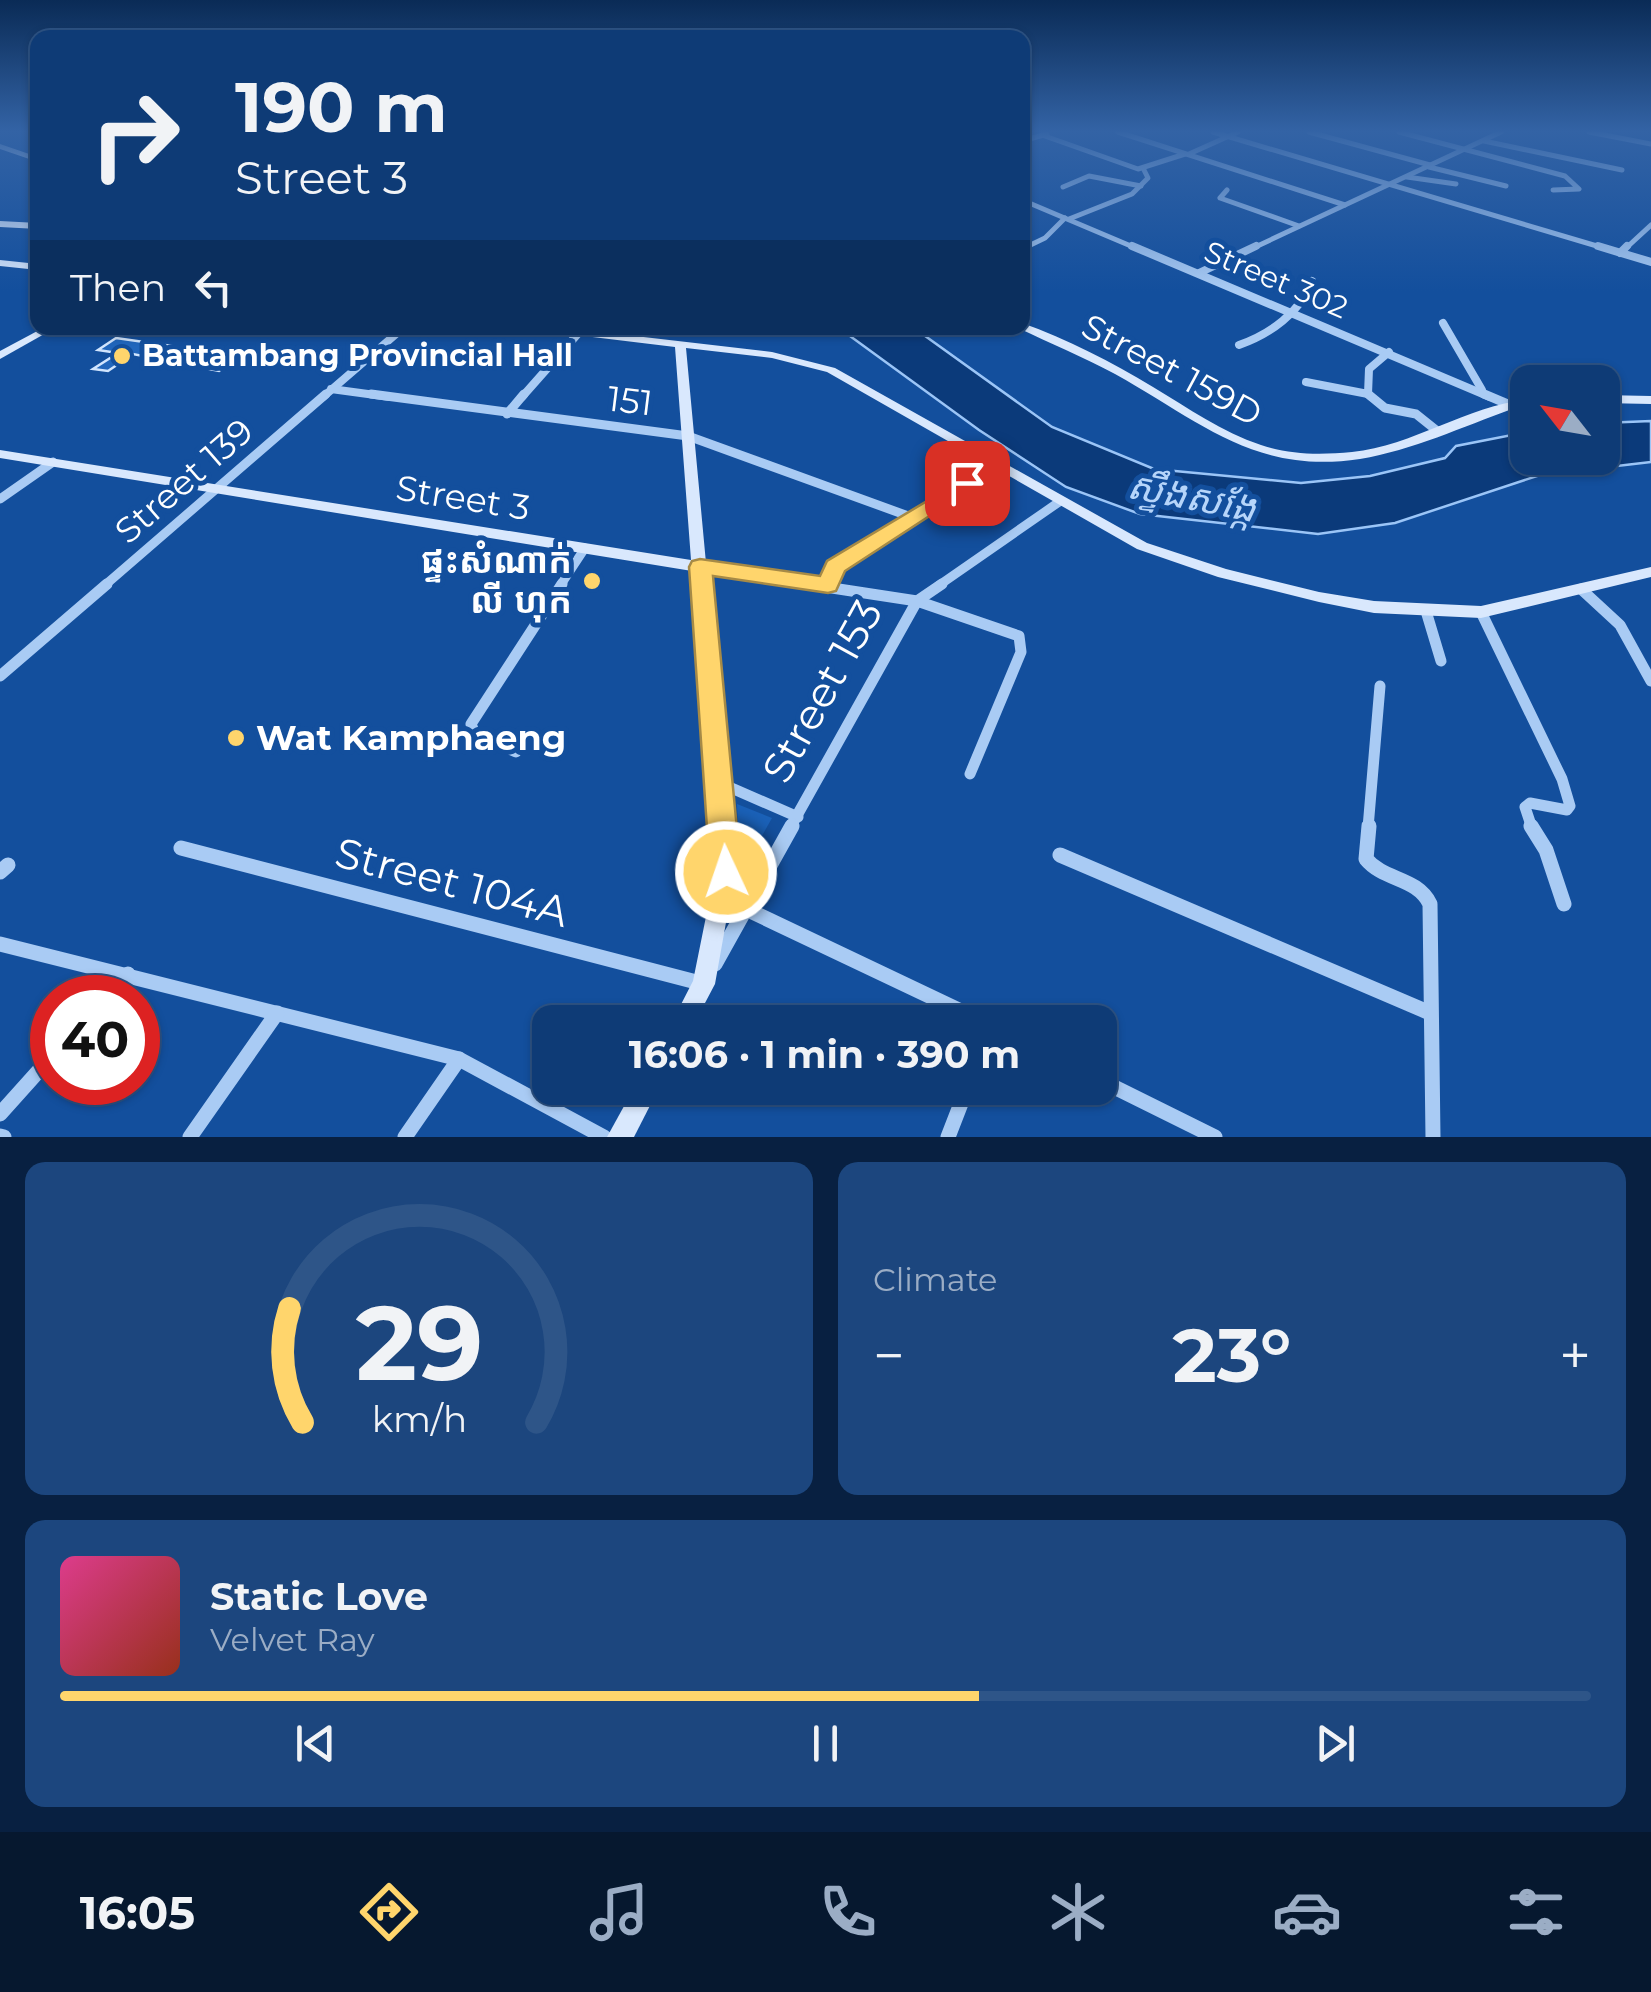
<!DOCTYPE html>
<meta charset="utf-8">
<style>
body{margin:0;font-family:Montserrat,"Noto Sans Khmer",sans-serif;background:#1c467e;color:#f1f3f6;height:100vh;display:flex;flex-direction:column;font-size:38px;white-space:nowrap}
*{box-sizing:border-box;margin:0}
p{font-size:32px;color:#9badc5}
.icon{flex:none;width:55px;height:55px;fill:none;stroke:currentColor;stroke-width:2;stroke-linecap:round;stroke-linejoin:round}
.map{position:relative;height:1137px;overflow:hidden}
.details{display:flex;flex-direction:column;gap:25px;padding:25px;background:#082041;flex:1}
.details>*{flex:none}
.top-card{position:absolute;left:30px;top:30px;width:1000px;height:305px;border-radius:20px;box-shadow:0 2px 8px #0004,0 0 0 2px #2e5588;background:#0e3b76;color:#f1f3f6;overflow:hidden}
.needle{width:65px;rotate:301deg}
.tools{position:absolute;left:1510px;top:365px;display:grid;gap:20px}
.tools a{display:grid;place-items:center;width:110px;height:110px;border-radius:20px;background:#0e3b76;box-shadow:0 2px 8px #0004,0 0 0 2px #2e5588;font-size:50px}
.speed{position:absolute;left:30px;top:975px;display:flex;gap:20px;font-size:50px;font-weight:700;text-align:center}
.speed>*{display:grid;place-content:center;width:130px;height:130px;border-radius:50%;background:#0e3b76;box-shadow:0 2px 8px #0004,0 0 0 2px #2e5588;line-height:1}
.speed .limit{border:15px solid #d22;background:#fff;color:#111}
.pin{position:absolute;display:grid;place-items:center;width:85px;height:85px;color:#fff;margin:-42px;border-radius:20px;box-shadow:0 5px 15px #0006}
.me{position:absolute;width:110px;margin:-55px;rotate:357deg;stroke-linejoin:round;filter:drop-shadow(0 0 8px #0008)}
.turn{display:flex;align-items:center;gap:35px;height:210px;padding:0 40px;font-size:45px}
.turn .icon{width:130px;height:130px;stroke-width:2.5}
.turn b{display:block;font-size:70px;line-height:85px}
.then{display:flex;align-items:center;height:95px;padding:0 40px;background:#0003;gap:20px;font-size:38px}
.big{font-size:75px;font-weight:700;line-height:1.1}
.details .card{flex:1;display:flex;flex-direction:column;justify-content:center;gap:15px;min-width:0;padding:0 35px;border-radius:20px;background:#1c467e}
.details .dial{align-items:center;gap:0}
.dial svg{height:260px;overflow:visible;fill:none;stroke:#2e5588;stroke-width:7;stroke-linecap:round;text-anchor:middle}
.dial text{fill:#f1f3f6;stroke:none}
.song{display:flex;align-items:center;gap:30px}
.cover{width:120px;height:120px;border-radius:15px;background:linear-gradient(135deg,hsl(330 70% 55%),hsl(10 70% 35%))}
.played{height:10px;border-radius:5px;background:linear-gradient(90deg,#ffd56c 60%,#2e5588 60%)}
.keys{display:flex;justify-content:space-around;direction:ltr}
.heat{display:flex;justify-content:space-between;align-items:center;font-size:55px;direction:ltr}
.details .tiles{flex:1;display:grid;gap:25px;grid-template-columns:1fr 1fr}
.card:last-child{grid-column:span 2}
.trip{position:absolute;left:532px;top:1005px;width:585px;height:100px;border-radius:20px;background:#0e3b76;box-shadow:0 2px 8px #0004,0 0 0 2px #2e5588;font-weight:700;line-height:100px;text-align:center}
.tab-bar{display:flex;height:160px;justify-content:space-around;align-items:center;background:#06182f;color:#9badc5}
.tab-bar .icon{width:70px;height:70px}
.tab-bar .selected{color:#ffd56c}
.tab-bar b{font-size:45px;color:#f1f3f6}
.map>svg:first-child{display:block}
</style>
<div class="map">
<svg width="1651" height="1137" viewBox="0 0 1651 1137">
<rect width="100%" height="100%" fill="#134f9d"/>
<!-- green -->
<polygon fill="#1a61b8" points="737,804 772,818 740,875"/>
<!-- water -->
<polygon fill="#0b3a7a" stroke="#9bc5f7" stroke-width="2.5" points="839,328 914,328 1052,427 1154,469 1301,483 1370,476 1445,458 1456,446 1527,432 1528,458 1602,458 1603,423 1651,421 1651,462 1540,475 1395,523 1318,534 1140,514 1066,487 979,430"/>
<!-- building -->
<polygon fill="#2166bc" stroke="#d1e5fe" stroke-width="2.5" points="116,338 172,346 167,349 237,358 219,371 133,354 108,371 93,369 118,353 98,350"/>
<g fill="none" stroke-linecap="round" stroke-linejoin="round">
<!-- street-far4 -->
<g stroke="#a9cbf4" stroke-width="5">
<polyline points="1118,132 1345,205"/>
<polyline points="1213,132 1607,249"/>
<polyline points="1309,132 1430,165"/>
<polyline points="1399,132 1565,176 1579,189 1553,190"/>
<polyline points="1589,132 1651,144"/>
<polyline points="1042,135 1138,169 1185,154"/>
<polyline points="1022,141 1047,134"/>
<polyline points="1484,141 1622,170"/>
<polyline points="1189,154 1238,132"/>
<polyline points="1429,167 1506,186"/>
<polyline points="1407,177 1456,184"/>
<polyline points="1063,187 1089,176 1141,186"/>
<polyline points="1227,190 1220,198 1299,226"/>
<polyline points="1022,200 1138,249"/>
<polyline points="1069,219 1132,194 1148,178 1144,170"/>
<polyline points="1022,249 1045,238 1065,218"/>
<polyline points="1251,249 1501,132"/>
<polyline points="1625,249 1651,225"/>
</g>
<!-- street-far3 -->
<g stroke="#a9cbf4" stroke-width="8">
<polyline points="1132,246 1490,397"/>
<polyline points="1598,246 1651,262"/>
<polyline points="1022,249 1028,246"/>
<polyline points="1620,253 1627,246"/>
<polyline points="1199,273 1256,246"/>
<polyline points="1443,323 1482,390"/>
<path d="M 1239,345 C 1270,334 1300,313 1312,281"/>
<polyline points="1306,382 1368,394 1369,369 1389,352"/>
<polyline points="331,389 390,397"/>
<polyline points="1368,394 1371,397"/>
<polyline points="323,397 403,328"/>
<polyline points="522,397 583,328"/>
</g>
<!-- street-far2 -->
<g stroke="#a9cbf4" stroke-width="9">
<polyline points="371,394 688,436 911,517"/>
<polyline points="1368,394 1385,408 1416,414 1436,430"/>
<polyline points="1484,394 1510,405"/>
<polyline points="507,414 524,394"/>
<polyline points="0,499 53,462"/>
<polyline points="701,567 822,586"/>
<polyline points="828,585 835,566 995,466"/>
<polyline points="104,586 326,394"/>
<polyline points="560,586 585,548"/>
<polyline points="938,586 1059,502"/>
</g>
<!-- street-far1 -->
<g stroke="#a9cbf4" stroke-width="11">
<polyline points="806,584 917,601 1019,636 1021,652 970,774"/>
<polyline points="1581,589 1620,625 1651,681"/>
<polyline points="1426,611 1441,661"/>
<polyline points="1481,612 1562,779 1570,806 1567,810 1530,803 1525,807 1532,828"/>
<polyline points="0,676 107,584"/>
<polyline points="516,752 475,734 471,724 562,584"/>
<polyline points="720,783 798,817"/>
<polyline points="790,828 917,601 942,584"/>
<polyline points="1368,828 1380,686"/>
</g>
<!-- street -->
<g stroke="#a9cbf4" stroke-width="15">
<path d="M 1369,826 L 1366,859 C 1384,881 1417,877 1430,904 L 1433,1137"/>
<polyline points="1531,826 1546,850 1564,904"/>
<polyline points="181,848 704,984"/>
<polyline points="1060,855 1430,1013"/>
<polyline points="0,872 8,865"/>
<polyline points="727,874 746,909 984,1022"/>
<polyline points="0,944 459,1059 604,1137"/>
<polyline points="715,964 792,826"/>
<polyline points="106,998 128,974"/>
<polyline points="1100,1080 1215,1137"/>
<polyline points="0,1114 52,1056"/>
<polyline points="0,1136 4,1137"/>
<polyline points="190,1137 277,1013"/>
<polyline points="405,1137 459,1059"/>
<polyline points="948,1137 967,1088"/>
</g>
<!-- secondary -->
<g fill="#d9e8fd" fill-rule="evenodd">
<polygon points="0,144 38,157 38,162 0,149"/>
<polygon points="0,221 38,223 38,229 0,227"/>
<polygon points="0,260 38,264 38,270 0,266"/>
<path d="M 1022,323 C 1067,339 1112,362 1153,387 C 1188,408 1222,432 1261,445 C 1290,455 1321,455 1352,452 C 1413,446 1470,404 1528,400 L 1528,408 L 1512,409 C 1462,427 1413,450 1360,459 C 1254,475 1200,421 1115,374 C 1083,357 1050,343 1018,328 L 1022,328 Z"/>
<polygon points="43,328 55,328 0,359 0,351"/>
<polygon points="538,328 566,328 772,352 835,368 1147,543 1226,569 1319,592 1374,601 1481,606 1651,567 1651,577 1481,618 1374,613 1319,602 1218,577 1137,549 827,372 772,358 686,348 706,563 708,567 707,570 735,872 715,984 695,1022 672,1022 693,981 715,872 692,571 0,458 0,450 691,560 675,347 543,331"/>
<polygon points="1602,395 1651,396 1651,404 1602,403"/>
<polygon points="634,1088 659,1088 634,1137 607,1137"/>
</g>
</g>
<!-- sky -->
<linearGradient id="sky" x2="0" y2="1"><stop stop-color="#0a2b56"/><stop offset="0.45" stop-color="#3363a5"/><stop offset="1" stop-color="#3363a5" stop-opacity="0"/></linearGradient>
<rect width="1651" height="291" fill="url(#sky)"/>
<!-- route -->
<polygon fill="#ffd56c" stroke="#a68a46" stroke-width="2.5" points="967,477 977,483 974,487 845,571 836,591 828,593 713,576 741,872 736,882 726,886 715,882 710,872 689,567 692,561 700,559 820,576 827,561"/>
<!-- markers -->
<g fill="#ffd56c" stroke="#134f9d" stroke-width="4">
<circle cx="122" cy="356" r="10"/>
<circle cx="592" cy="581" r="10"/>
<circle cx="236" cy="738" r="10"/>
</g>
<g text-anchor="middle" stroke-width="10" stroke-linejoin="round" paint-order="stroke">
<!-- far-street labels -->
<g font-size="30" fill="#fff" stroke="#134f9d">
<text transform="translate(1276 280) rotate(23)" y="10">Street 302</text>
</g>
<!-- far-poi labels -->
<g font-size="30" font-weight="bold" fill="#fff" stroke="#134f9d" text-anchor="start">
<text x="142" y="366">Battambang Provincial Hall</text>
</g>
<!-- street labels -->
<g font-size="35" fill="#fff" stroke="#134f9d">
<text transform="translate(1172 370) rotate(28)" y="12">Street 159D</text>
<text transform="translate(630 401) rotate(7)" y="12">151</text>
<text transform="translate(184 481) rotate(-41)" y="12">Street 139</text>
<text transform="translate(463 498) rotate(9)" y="12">Street 3</text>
</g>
<!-- poi labels -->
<g font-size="35" font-weight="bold" fill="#fff" stroke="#134f9d" text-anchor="end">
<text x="572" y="573">ផ្ទះសំណាក់<tspan x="572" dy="40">លី ហុក</tspan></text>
<text x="256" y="750" text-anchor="start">Wat Kamphaeng</text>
</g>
<!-- water labels -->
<g font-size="38" font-style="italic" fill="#b6d5fa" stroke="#134f9d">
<text transform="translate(1192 497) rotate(11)" y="13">ស្ទឹងសង្កែ</text>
</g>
<!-- near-street labels -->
<g font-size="42" fill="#fff" stroke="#134f9d">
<text transform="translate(822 691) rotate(-61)" y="15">Street 153</text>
<text transform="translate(452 882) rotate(15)" y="15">Street 104A</text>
</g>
</g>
</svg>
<div class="tools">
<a><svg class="needle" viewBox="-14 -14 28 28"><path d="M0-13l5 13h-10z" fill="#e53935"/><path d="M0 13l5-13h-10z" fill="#9badc5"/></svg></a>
</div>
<div class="speed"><div class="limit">40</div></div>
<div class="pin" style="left:967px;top:483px;background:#d93025"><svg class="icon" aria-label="arrive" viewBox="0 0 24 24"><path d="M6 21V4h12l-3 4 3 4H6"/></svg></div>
<svg class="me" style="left:726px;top:872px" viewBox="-20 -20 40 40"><circle r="17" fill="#ffd56c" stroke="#fff" stroke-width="3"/><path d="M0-11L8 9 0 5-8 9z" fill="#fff"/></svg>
<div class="trip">16:06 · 1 min · 390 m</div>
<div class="top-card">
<div class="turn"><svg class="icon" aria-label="right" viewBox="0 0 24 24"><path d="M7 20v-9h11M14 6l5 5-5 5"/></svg><div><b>190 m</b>Street 3</div></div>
<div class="then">Then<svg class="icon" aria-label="left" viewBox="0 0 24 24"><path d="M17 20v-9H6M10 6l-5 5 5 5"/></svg></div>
</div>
</div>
<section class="details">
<div class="tiles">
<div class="card dial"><svg viewBox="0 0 100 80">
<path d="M14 69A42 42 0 1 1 86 69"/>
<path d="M14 69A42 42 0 0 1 10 34" stroke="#ffd56c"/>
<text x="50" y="56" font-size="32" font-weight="700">29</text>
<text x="50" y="72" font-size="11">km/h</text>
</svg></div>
<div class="card"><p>Climate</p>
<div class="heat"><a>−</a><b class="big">23°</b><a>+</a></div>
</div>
<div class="card">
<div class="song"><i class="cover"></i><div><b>Static Love</b><p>Velvet Ray</p></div></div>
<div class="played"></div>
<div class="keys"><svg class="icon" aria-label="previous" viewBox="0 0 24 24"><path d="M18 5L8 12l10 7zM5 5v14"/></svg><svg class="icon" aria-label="pause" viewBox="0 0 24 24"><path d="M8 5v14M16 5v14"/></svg><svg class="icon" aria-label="next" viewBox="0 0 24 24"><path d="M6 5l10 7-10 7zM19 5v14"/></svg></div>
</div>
</div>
</section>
<nav class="tab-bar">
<b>16:05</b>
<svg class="icon selected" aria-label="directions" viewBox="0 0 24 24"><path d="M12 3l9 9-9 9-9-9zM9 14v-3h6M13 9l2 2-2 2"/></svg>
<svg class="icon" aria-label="music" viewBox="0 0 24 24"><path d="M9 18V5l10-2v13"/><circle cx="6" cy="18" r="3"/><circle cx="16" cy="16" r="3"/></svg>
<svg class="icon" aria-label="phone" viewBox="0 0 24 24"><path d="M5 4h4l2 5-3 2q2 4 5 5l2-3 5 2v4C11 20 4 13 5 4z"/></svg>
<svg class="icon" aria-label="climate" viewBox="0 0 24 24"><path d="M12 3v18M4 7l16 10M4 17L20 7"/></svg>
<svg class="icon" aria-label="car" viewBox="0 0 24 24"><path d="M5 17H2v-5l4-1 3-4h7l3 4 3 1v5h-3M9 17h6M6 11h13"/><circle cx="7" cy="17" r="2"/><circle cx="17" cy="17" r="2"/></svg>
<svg class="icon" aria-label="filters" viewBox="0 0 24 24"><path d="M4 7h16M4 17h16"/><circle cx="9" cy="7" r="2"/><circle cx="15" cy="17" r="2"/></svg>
</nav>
